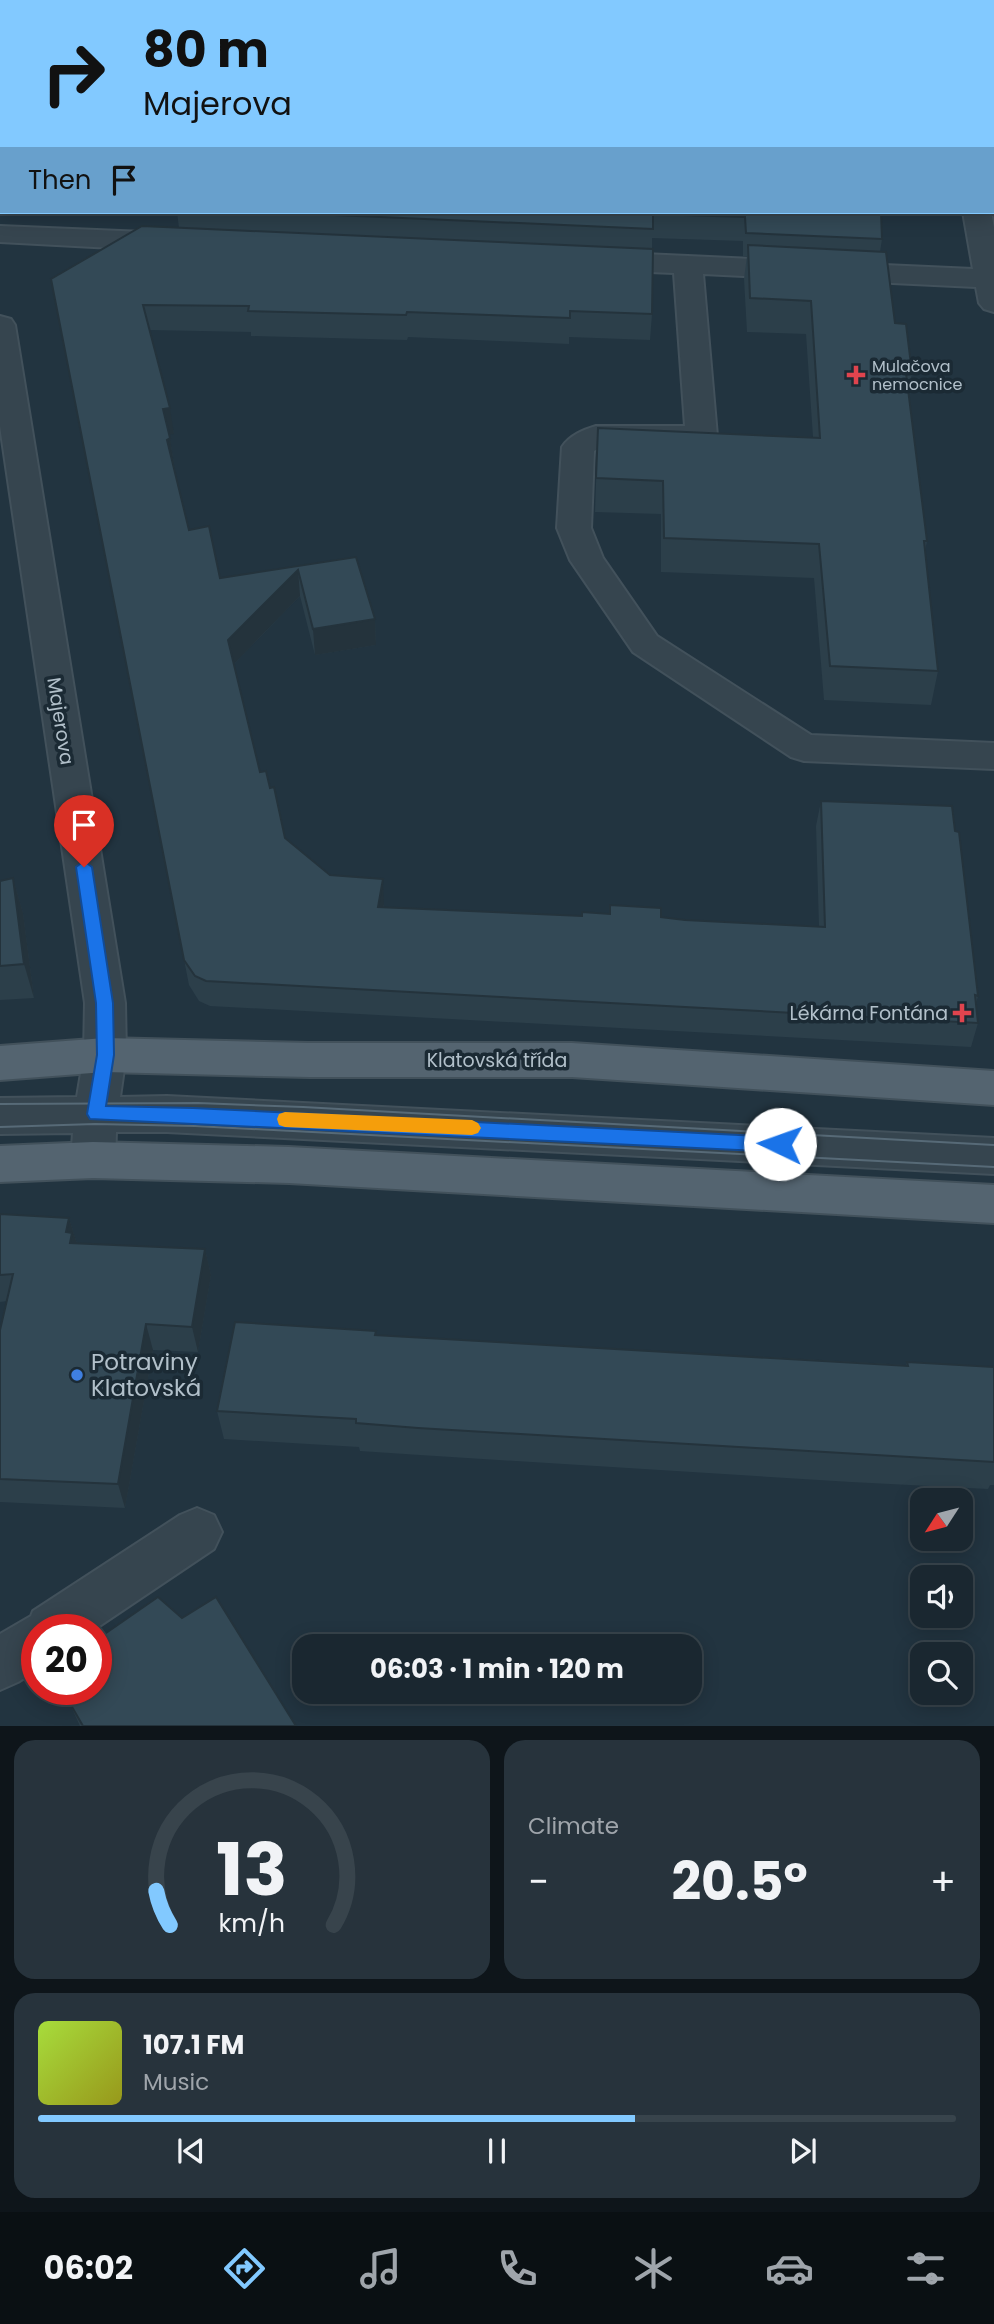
<!DOCTYPE html>
<meta charset="utf-8">
<style>
body{margin:0;font-family:Poppins,sans-serif;background:#27333c;color:#f1f3f6;height:100vh;display:flex;flex-direction:column;font-size:26px;white-space:nowrap}
*{box-sizing:border-box;margin:0}
p{font-size:23px;color:#9fa5ab}
.icon{flex:none;width:38px;height:38px;fill:none;stroke:currentColor;stroke-width:2;stroke-linecap:round;stroke-linejoin:round}
.map{position:relative;height:1726px;overflow:hidden}
.side{display:flex;flex-direction:column;gap:14px;padding:14px;background:#0e151a;flex:1}
.side>*{flex:none}
.top-card{position:absolute;left:0px;top:0px;width:994px;height:214px;box-shadow:0 4px 18px #0003,0 0 0 2px #38444c;background:#82c9ff;color:#111;overflow:hidden}
.needle{width:46px;rotate:234deg}
.buttons{position:absolute;left:910px;top:1488px;display:grid;gap:14px}
.buttons a{display:grid;place-items:center;width:63px;height:63px;border-radius:14px;background:#1a2730;box-shadow:0 4px 18px #0003,0 0 0 2px #38444c;font-size:35px}
.speed{position:absolute;left:21px;top:1614px;display:flex;gap:14px;font-size:35px;font-weight:700;text-align:center}
.speed>*{display:grid;place-content:center;width:91px;height:91px;border-radius:50%;background:#1a2730;box-shadow:0 4px 18px #0003,0 0 0 2px #38444c;line-height:1}
.speed .limit{border:10px solid #d22;background:#fff;color:#111}
.pin{position:absolute;display:grid;place-items:center;width:60px;height:60px;color:#fff;margin:-72px -30px;border-radius:50% 50% 50% 0;rotate:-45deg;box-shadow:0 0 7px #0007}
.pin .icon{rotate:45deg}
.me{position:absolute;width:77px;margin:-38px;rotate:273deg;stroke-linejoin:round;filter:drop-shadow(0 0 5px #0008)}
.turn{display:flex;align-items:center;gap:24px;height:147px;padding:0 28px;font-size:32px}
.turn .icon{width:91px;height:91px;stroke-width:2.5}
.turn b{display:block;font-size:49px;line-height:60px}
.then{display:flex;align-items:center;height:66px;padding:0 28px;background:#0003;gap:14px;font-size:26px}
.big{font-size:52px;font-weight:700;line-height:1.1}
.side .card{flex:1;display:flex;flex-direction:column;justify-content:center;gap:10px;min-width:0;padding:0 24px;border-radius:21px;background:#27333c}
.side .dial{align-items:center;gap:0}
.dial svg{height:182px;overflow:visible;fill:none;stroke:#38444c;stroke-width:7;stroke-linecap:round;text-anchor:middle}
.dial text{fill:#f1f3f6;stroke:none}
.song{display:flex;align-items:center;gap:21px}
.cover{width:84px;height:84px;border-radius:10px;background:linear-gradient(135deg,hsl(80 70% 55%),hsl(60 70% 35%))}
.played{height:7px;border-radius:4px;background:linear-gradient(90deg,#82c9ff 65%,#38444c 65%)}
.keys{display:flex;justify-content:space-around;direction:ltr}
.heat{display:flex;justify-content:space-between;align-items:center;font-size:38px;direction:ltr}
.side .tiles{flex:1;display:grid;gap:14px;grid-template-columns:1fr 1fr}
.card:last-child{grid-column:span 2}
.trip{position:absolute;left:292px;top:1634px;width:410px;height:70px;border-radius:21px;background:#1a2730;box-shadow:0 4px 18px #0003,0 0 0 2px #38444c;font-weight:700;line-height:70px;text-align:center}
.menu{display:flex;height:112px;justify-content:space-around;align-items:center;background:#0a1013;color:#9fa5ab}
.menu .icon{width:49px;height:49px}
.menu .active{color:#82c9ff}
.menu b{font-size:32px;color:#f1f3f6}
.map>svg:first-child{display:block}
</style>
<div class="map">
<svg width="994" height="1726" viewBox="0 0 994 1726">
<rect width="100%" height="100%" fill="#223440"/>
<g fill="none" stroke-linecap="round" stroke-linejoin="round">
<!-- minor casing -->
<g stroke="#42515b" stroke-width="4">
<g id="minor">
<polygon points="11,0 52,0 10,2"/>
<polygon points="183,0 207,0 182,2"/>
<polygon points="301,0 431,0 432,2 302,2"/>
<rect x="926" y="0" width="24" height="2"/>
<path d="M 963,212 L 991,212 L 994,228 L 994,312 L 984,309 L 979,303 L 976,287 L 703,274 L 717,436 L 712,443 L 701,446 L 603,446 L 594,451 L 591,528 L 603,558 L 657,636 L 811,735 L 994,743 L 994,769 L 804,761 L 791,757 L 633,652 L 570,560 L 557,528 L 562,447 C 570,435 583,430 596,426 L 685,426 L 674,273 L 600,270 L 590,267 L 586,261 L 590,255 L 600,252 L 973,269 Z"/>
<polygon points="0,226 169,233 179,236 183,242 179,248 169,251 0,242"/>
<polygon points="0,316 11,319 15,325 125,1003 126,1055 120,1097 167,1096 994,1138 994,1174 167,1132 116,1132 115,1160 108,1173 93,1178 78,1173 71,1160 73,1133 0,1134 0,1098 77,1097 84,1055 85,1003 0,426"/>
<polygon points="197,1508 214,1515 222,1532 214,1549 95,1629 37,1629 37,1670 18,1682 0,1690 0,1634 31,1616 33,1611 180,1515"/>
</g>
</g>
<!-- major casing -->
<g stroke="#42515b" stroke-width="4">
<g id="major">
<polygon points="105,1038 309,1043 572,1043 994,1071 994,1105 572,1077 309,1077 105,1072 0,1080 0,1046"/>
<polygon points="93,1142 289,1147 994,1185 994,1223 289,1183 93,1178 0,1182 0,1146"/>
</g>
</g>
<!-- minor -->
<use href="#minor" fill="#36454f" fill-rule="evenodd"/>
<!-- major -->
<use href="#major" fill="#546470" fill-rule="evenodd"/>
<!-- tram -->
<g stroke="#576a77" stroke-width="2">
<polyline points="0,1104 198,1103 303,1107 994,1145"/>
<polyline points="0,1127 95,1124 195,1126 994,1167"/>
</g>
</g>
<!-- wall -->
<g fill="#2c3f4a">
<polygon points="764,0 855,0 855,2 768,2"/>
<polygon points="177,212 881,212 882,239 880,252 895,323 912,373 908,394 927,541 925,551 938,671 931,705 824,700 814,578 661,572 661,514 595,512 598,428 813,437 806,334 747,332 744,279 747,256 743,256 743,241 652,238 652,314 650,340 569,337 569,344 408,337 407,340 251,336 251,332 150,330 174,434 169,434 174,464 173,465 189,530 220,578 356,557 375,619 376,645 315,655 300,596 234,664 260,772 270,788 285,838 330,875 384,904 384,907 582,916 661,917 685,920 819,926 816,826 821,801 978,996 976,1003 978,1023 971,1047 210,1006 199,1001 189,985 51,279 179,228"/>
<polygon points="13,878 23,913 34,998 0,1000 0,881"/>
<polygon points="0,1214 69,1218 77,1244 205,1249 211,1275 198,1352 153,1350 125,1508 0,1502 0,1330 7,1301 0,1302"/>
<polygon points="376,1335 906,1365 907,1362 994,1367 994,1485 990,1485 988,1489 851,1482 420,1455 360,1451 359,1447 224,1439 217,1411"/>
<polygon points="68,1700 296,1726 80,1726"/>
</g>
<!-- shaded-wall -->
<g fill="#24333c">
<polygon points="167,0 179,0 178,2 167,2"/>
<polygon points="170,408 174,434 167,435 163,409"/>
<polygon points="170,438 174,464 171,466 167,440"/>
<polygon points="298,570 300,596 232,666 228,640"/>
<polygon points="375,619 376,645 315,655 313,629"/>
<polygon points="13,878 23,913 34,998 24,964"/>
<polygon points="383,879 384,904 379,932 378,907"/>
<polygon points="69,1218 77,1244 78,1270 66,1232"/>
<polygon points="205,1249 211,1275 198,1352 192,1327"/>
<polygon points="146,1324 153,1350 125,1508 118,1484"/>
</g>
<!-- building -->
<g fill="#334956" stroke="#24333c" stroke-width="2">
<rect x="104" y="0" width="63" height="2"/>
<rect x="778" y="0" width="77" height="2"/>
<polygon points="267,212 881,212 882,239 746,233 745,217 653,214 653,229"/>
<polygon points="142,226 653,249 652,314 570,311 570,318 407,312 406,315 248,311 249,306 143,305 170,408 163,409 170,438 167,440 189,530 209,526 220,578 356,557 375,619 313,629 298,570 228,640 260,772 266,771 270,788 274,787 285,838 330,875 383,879 378,907 582,916 582,912 610,914 610,905 661,908 661,917 685,920 825,927 821,801 952,806 955,831 959,832 978,996 975,995 978,1023 206,981 195,976 184,960 51,279"/>
<polygon points="748,245 886,252 895,323 906,324 912,373 906,373 927,541 924,541 938,671 830,666 819,544 664,538 663,481 596,478 598,428 820,438 811,301 750,298"/>
<polygon points="13,878 24,964 0,966 0,881"/>
<polygon points="0,1214 69,1218 66,1232 72,1233 70,1243 205,1249 192,1327 146,1324 118,1484 0,1479 0,1330 13,1274 0,1275"/>
<polygon points="235,1322 376,1331 375,1335 908,1366 907,1362 994,1367 994,1462 418,1428 356,1423 356,1419 217,1411"/>
<polygon points="158,1597 182,1618 216,1597 296,1726 83,1726 68,1700 67,1689 96,1689 96,1640"/>
</g>
<!-- route -->
<polygon fill="#1a73e8" stroke="#114b97" stroke-width="2" points="84,861 92,867 113,1003 114,1055 106,1106 193,1108 780,1137 786,1139 789,1144 786,1149 780,1152 90,1119 87,1114 97,1055 96,1003 76,867"/>
<!-- slow -->
<polygon fill="#f59e0b" points="285,1112 472,1120 478,1123 481,1128 478,1133 472,1135 285,1127 279,1125 277,1119 279,1114"/>
<!-- markers -->
<g fill="#e0444e" stroke="#1b2a34" stroke-width="2.5">
<path d="M852.5 364.5h7v7h7v7h-7v7h-7v-7h-7v-7h7z"/>
<path d="M958.5 1002.5h7v7h7v7h-7v7h-7v-7h-7v-7h7z"/>
</g>
<circle fill="#3f7fe0" stroke="#1b2a34" stroke-width="2.5" cx="77" cy="1375" r="7"/>
<g text-anchor="middle" stroke-width="7" stroke-linejoin="round" paint-order="stroke">
<!-- far-poi labels -->
<g font-size="16" fill="#b2c0ca" stroke="#1b2a34" text-anchor="start">
<text x="872" y="372">Mulačova<tspan x="872" dy="18">nemocnice</tspan></text>
</g>
<!-- street labels -->
<g font-size="19" fill="#b2c0ca" stroke="#1b2a34">
<text transform="translate(61 721) rotate(81)" y="7">Majerova</text>
<text x="497" y="1067">Klatovská třída</text>
</g>
<!-- poi labels -->
<g font-size="19" fill="#b2c0ca" stroke="#1b2a34" text-anchor="end">
<text x="948" y="1020">Lékárna Fontána</text>
</g>
<!-- near-poi labels -->
<g font-size="23" fill="#b2c0ca" stroke="#1b2a34" text-anchor="start">
<text x="91" y="1370">Potraviny<tspan x="91" dy="26">Klatovská</tspan></text>
</g>
</g>
</svg>
<div class="buttons">
<a><svg class="needle" viewBox="-14 -14 28 28"><path d="M0-13l5 13h-10z" fill="#e53935"/><path d="M0 13l5-13h-10z" fill="#9fa5ab"/></svg></a>
<a><svg class="icon" aria-label="sound" viewBox="0 0 24 24"><path d="M4 9h4l5-4v14l-5-4H4zM17 9q2 3 0 6"/></svg></a>
<a><svg class="icon" aria-label="search" viewBox="0 0 24 24"><circle cx="10" cy="10" r="6"/><path d="M15 15l6 6"/></svg></a>
</div>
<div class="speed"><div class="limit">20</div></div>
<div class="pin" style="left:84px;top:867px;background:#d93025"><svg class="icon" aria-label="arrive" viewBox="0 0 24 24"><path d="M6 21V4h12l-3 4 3 4H6"/></svg></div>
<svg class="me" style="left:780px;top:1144px" viewBox="-20 -20 40 40"><circle r="19" fill="#fff"/><path d="M0-13L10 11 0 6-10 11z" fill="#1a73e8"/></svg>
<div class="trip">06:03 · 1 min · 120 m</div>
<div class="top-card">
<div class="turn"><svg class="icon" aria-label="right" viewBox="0 0 24 24"><path d="M7 20v-9h11M14 6l5 5-5 5"/></svg><div><b>80 m</b>Majerova</div></div>
<div class="then">Then<svg class="icon" aria-label="arrive" viewBox="0 0 24 24"><path d="M6 21V4h12l-3 4 3 4H6"/></svg></div>
</div>
</div>
<section class="side">
<div class="tiles">
<div class="card dial"><svg viewBox="0 0 100 80">
<path d="M14 69A42 42 0 1 1 86 69"/>
<path d="M14 69A42 42 0 0 1 8 54" stroke="#82c9ff"/>
<text x="50" y="56" font-size="32" font-weight="700">13</text>
<text x="50" y="72" font-size="11">km/h</text>
</svg></div>
<div class="card"><p>Climate</p>
<div class="heat"><a>−</a><b class="big">20.5°</b><a>+</a></div>
</div>
<div class="card">
<div class="song"><i class="cover"></i><div><b>107.1 FM</b><p>Music</p></div></div>
<div class="played"></div>
<div class="keys"><svg class="icon" aria-label="previous" viewBox="0 0 24 24"><path d="M18 5L8 12l10 7zM5 5v14"/></svg><svg class="icon" aria-label="pause" viewBox="0 0 24 24"><path d="M8 5v14M16 5v14"/></svg><svg class="icon" aria-label="next" viewBox="0 0 24 24"><path d="M6 5l10 7-10 7zM19 5v14"/></svg></div>
</div>
</div>
</section>
<nav class="menu">
<b>06:02</b>
<svg class="icon active" aria-label="directions" viewBox="0 0 24 24"><path d="M12 3l9 9-9 9-9-9zM9 14v-3h6M13 9l2 2-2 2"/></svg>
<svg class="icon" aria-label="music" viewBox="0 0 24 24"><path d="M9 18V5l10-2v13"/><circle cx="6" cy="18" r="3"/><circle cx="16" cy="16" r="3"/></svg>
<svg class="icon" aria-label="phone" viewBox="0 0 24 24"><path d="M5 4h4l2 5-3 2q2 4 5 5l2-3 5 2v4C11 20 4 13 5 4z"/></svg>
<svg class="icon" aria-label="climate" viewBox="0 0 24 24"><path d="M12 3v18M4 7l16 10M4 17L20 7"/></svg>
<svg class="icon" aria-label="car" viewBox="0 0 24 24"><path d="M5 17H2v-5l4-1 3-4h7l3 4 3 1v5h-3M9 17h6M6 11h13"/><circle cx="7" cy="17" r="2"/><circle cx="17" cy="17" r="2"/></svg>
<svg class="icon" aria-label="filters" viewBox="0 0 24 24"><path d="M4 7h16M4 17h16"/><circle cx="9" cy="7" r="2"/><circle cx="15" cy="17" r="2"/></svg>
</nav>
